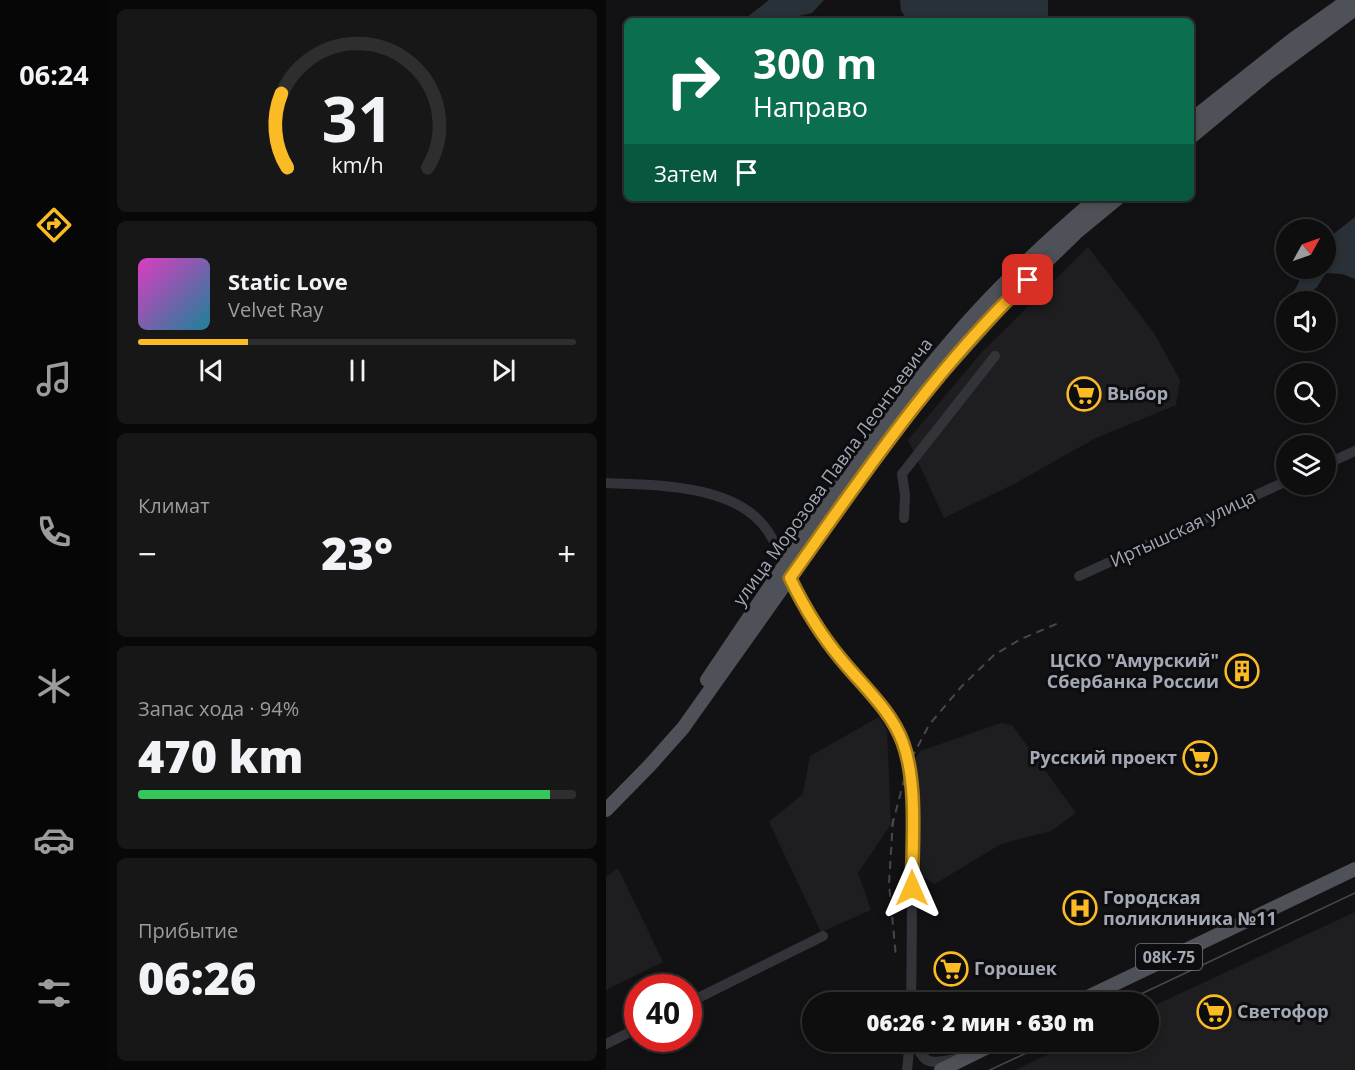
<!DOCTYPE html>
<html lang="ru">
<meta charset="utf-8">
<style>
body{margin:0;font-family:"Open Sans",sans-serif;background:#171718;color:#f1f3f6;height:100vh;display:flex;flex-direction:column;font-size:22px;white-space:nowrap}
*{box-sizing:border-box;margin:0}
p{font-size:20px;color:#9b9c9e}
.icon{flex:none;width:33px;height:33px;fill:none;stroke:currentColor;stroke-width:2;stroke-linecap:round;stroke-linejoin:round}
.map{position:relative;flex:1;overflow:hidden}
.sheet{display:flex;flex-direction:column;gap:9px;padding:9px;background:#080808;width:498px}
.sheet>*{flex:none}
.guide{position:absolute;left:18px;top:18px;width:570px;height:183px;border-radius:9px;box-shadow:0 3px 9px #0003,0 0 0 2px #2e2e2f;background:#0b6e4f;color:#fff;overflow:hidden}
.needle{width:39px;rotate:50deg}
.controls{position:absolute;left:670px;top:219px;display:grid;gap:12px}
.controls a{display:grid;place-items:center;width:60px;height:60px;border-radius:50%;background:#0e0e0f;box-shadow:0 3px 9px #0003,0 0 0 2px #2e2e2f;font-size:30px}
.speed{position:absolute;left:18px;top:974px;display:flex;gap:12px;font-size:30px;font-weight:700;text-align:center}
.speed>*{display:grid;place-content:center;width:78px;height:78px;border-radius:50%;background:#0e0e0f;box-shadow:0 3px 9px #0003,0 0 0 2px #2e2e2f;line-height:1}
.speed .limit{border:9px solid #d22;background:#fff;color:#111}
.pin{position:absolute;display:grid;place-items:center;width:51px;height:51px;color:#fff;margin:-26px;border-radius:12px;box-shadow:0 3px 9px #0006}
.me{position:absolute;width:66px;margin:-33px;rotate:0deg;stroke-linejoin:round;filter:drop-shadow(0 0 4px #0008)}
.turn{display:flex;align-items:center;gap:21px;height:126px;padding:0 30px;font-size:27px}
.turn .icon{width:78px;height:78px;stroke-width:2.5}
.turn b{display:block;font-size:42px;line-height:51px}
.then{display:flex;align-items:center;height:57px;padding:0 30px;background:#0003;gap:12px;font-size:22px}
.big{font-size:45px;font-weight:800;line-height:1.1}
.sheet .card{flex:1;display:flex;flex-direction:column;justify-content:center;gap:9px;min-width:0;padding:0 21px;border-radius:9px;background:#171718}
.sheet .dial{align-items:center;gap:0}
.dial svg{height:156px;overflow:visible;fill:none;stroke:#2e2e2f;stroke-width:7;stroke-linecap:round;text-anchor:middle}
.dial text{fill:#f1f3f6;stroke:none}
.song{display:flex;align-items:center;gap:18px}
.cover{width:72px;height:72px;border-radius:9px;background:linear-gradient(135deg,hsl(310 70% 55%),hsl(190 70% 35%))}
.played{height:6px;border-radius:3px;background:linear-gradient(90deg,#fbbb24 25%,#2e2e2f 25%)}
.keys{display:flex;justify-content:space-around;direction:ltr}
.heat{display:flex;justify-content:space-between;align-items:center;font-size:33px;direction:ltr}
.charge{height:9px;border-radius:4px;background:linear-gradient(90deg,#34c759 94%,#2e2e2f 0)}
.trip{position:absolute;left:196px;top:992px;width:357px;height:60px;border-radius:30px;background:#0e0e0f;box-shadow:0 3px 9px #0003,0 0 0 2px #2e2e2f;font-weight:800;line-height:60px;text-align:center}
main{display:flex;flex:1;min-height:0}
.tab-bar{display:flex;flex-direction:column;width:108px;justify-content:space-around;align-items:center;background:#060606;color:#9b9c9e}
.tab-bar .icon{width:42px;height:42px}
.tab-bar .selected{color:#fbbb24}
.tab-bar b{font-size:27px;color:#f1f3f6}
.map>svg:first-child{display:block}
</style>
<main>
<nav class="tab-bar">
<b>06:24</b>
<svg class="icon selected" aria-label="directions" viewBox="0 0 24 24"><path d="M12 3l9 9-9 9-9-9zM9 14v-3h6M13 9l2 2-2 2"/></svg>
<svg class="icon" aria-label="music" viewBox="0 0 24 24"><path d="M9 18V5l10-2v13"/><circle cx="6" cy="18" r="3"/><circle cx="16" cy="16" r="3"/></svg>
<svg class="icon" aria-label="phone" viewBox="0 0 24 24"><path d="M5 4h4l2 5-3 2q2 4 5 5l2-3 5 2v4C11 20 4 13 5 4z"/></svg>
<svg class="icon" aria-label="climate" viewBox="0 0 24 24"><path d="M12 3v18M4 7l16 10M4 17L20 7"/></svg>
<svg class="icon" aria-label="car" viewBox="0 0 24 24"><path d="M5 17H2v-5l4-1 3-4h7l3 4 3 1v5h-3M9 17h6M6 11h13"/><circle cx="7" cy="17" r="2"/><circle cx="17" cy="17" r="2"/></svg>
<svg class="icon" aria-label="filters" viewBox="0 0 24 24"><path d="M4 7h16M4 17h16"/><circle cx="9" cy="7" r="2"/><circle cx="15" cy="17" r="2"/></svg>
</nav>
<section class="sheet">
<div class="card dial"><svg viewBox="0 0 100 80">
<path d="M14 69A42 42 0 1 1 86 69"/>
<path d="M14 69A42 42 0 0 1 11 31" stroke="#fbbb24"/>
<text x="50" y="56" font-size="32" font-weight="700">31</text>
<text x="50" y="72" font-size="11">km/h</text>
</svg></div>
<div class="card">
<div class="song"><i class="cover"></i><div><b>Static Love</b><p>Velvet Ray</p></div></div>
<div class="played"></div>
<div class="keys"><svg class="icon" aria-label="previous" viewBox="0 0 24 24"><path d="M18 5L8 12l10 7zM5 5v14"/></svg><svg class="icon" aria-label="pause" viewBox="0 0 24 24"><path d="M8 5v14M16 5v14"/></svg><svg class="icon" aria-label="next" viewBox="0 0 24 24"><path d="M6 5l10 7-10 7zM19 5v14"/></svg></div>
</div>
<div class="card"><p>Климат</p>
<div class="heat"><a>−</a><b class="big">23°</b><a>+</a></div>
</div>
<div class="card"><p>Запас хода · 94%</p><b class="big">470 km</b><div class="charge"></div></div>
<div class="card"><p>Прибытие</p><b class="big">06:26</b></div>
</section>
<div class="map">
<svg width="749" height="1070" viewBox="0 0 749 1070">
<rect width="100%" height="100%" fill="#121214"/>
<!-- built -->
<g fill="#1e1e21">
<polygon points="482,247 548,333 574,380 570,405 488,439 408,484 338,518 302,440 375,353"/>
<polygon points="273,717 281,730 285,824 252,873 265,910 215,932 163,822 197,794 204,756"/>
<polygon points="395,723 406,725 470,813 445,831 395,844 329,884 313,875 313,807 308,761 314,751"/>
<polygon points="12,868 57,962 0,990 0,877"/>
<polygon points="749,912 749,1070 409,1070 471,1041 543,1041 543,1008"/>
</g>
<!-- water -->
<g fill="#283038">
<polygon points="163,0 218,0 206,13 171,21 136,21"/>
<polygon points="294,0 442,0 442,21 302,21 295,11"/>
<path d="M 749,217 L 749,279 L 736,274 L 720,273 L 711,287 L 696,301 L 681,302 L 681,307 L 674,309 L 673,302 C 688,293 694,287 695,269 L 720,268 L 720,240 Z"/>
</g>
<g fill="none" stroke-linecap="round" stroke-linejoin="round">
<!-- minor -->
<g stroke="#333439" stroke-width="10">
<polyline points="720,464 749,451"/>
<path d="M 0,483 C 51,485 133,484 163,533 C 180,560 187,592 205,619 C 233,661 272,694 295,739 C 311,772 305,816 306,852 C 306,902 306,952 305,1002"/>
<polyline points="298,518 299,495 296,474 389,356"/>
<polyline points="473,576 681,481"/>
<polyline points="82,1003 217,936"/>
<path d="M 309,1041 C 318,1067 326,1063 350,1059"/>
<polyline points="0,1044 32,1028"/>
<polyline points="301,1070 304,1041"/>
</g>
<!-- major -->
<g stroke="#4f5158" stroke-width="14">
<polyline points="585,120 686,40 742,0"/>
<polyline points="585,137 660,75 749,9"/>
<path d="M 101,680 C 178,566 256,445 345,341 C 389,289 439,242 491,198"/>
<polyline points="0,810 45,764 77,728 258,473 327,383 405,296 472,231 512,198"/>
<polyline points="471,1002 749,869"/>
<polyline points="335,1070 394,1041"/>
</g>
<!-- tram -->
<g stroke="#46484e" stroke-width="1.5">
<polyline points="518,1002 749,893"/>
<polyline points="384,1070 446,1041"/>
</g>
<!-- rail -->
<g stroke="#46484e" stroke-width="2" stroke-dasharray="8 6" stroke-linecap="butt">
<polyline points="287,819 283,884 290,957"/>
<polyline points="286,826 302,765 323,725 355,687 388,655 415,639 455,622"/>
</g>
</g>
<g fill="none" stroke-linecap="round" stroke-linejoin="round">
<!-- route casing -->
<g stroke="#a37a17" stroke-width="15">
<path id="route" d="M 306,888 C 306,844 312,784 297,743 C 285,710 256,685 235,659 C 214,634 198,607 184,578 C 258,474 329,368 422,280"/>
</g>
<!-- route -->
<use href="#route" stroke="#fbbb24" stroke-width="10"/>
</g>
<!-- icons -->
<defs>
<g id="supermarket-ring" transform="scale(1.725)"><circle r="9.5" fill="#0d0d0f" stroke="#fbbb24" stroke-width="1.5"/><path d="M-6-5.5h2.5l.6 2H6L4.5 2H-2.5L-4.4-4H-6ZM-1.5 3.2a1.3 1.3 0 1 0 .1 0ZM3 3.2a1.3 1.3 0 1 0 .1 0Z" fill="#fbbb24"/></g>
<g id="building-ring" transform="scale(1.725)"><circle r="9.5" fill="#0d0d0f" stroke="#fbbb24" stroke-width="1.5"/><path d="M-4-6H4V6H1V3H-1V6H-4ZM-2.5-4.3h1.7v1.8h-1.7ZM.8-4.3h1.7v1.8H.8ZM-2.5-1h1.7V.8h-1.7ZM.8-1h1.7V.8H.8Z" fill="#fbbb24"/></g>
<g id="hospital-ring" transform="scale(1.725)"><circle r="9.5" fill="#0d0d0f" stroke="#fbbb24" stroke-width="1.5"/><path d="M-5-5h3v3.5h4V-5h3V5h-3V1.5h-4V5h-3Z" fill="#fbbb24"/></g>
</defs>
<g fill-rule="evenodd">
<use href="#supermarket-ring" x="478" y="394"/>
<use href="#building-ring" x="636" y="671"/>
<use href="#supermarket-ring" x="594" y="758"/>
<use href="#hospital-ring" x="474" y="908"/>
<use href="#supermarket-ring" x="345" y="969"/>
<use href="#supermarket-ring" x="608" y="1012"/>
</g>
<g text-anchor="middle" stroke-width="6" stroke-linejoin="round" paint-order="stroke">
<!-- shield labels -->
<rect fill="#0d0d0f" stroke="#767a83" stroke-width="1.5" x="530" y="944" width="66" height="26" rx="4.5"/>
<g font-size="16" font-weight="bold" fill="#a3a8b5">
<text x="563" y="963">08К-75</text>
</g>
<!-- poi labels -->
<g font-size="18" font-weight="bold" fill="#a3a8b5" stroke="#0d0d0f" text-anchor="start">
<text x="501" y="400">Выбор</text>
<text x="613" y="667" text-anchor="end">ЦСКО "Амурский"<tspan x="613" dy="21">Сбербанка России</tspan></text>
<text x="571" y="764" text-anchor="end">Русский проект</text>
<text x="497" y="904">Городская<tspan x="497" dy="21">поликлиника №11</tspan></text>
<text x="368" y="975">Горошек</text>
<text x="631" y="1018">Светофор</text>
</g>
<!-- street labels -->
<g font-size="18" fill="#a3a8b5" stroke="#0d0d0f">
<text transform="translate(227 472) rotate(-54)" y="6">улица Морозова Павла Леонтьевича</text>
<text transform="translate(577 529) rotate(-25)" y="6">Иртышская улица</text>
</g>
</g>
</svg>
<div class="controls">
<a><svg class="needle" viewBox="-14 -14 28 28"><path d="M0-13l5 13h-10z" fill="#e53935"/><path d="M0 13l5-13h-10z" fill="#9b9c9e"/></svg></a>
<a><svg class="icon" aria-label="sound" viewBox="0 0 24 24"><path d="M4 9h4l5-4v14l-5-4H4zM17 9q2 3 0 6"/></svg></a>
<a><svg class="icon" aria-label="search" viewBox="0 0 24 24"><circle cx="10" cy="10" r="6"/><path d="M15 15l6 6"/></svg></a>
<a><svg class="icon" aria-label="layers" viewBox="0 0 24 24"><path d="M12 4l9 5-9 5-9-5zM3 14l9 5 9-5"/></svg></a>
</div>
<div class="speed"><div class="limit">40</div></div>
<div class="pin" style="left:422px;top:280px;background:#d93025"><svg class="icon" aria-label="arrive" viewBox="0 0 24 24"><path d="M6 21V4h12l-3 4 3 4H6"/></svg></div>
<svg class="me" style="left:306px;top:888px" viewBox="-20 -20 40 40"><path d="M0-17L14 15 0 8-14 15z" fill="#fbbb24" stroke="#fff" stroke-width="4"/></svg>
<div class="trip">06:26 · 2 мин · 630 m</div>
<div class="guide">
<div class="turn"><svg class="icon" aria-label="right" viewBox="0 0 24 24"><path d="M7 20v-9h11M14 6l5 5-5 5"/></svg><div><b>300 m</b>Направо</div></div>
<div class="then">Затем<svg class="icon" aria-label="arrive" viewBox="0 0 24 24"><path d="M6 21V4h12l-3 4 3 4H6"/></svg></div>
</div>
</div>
</main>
